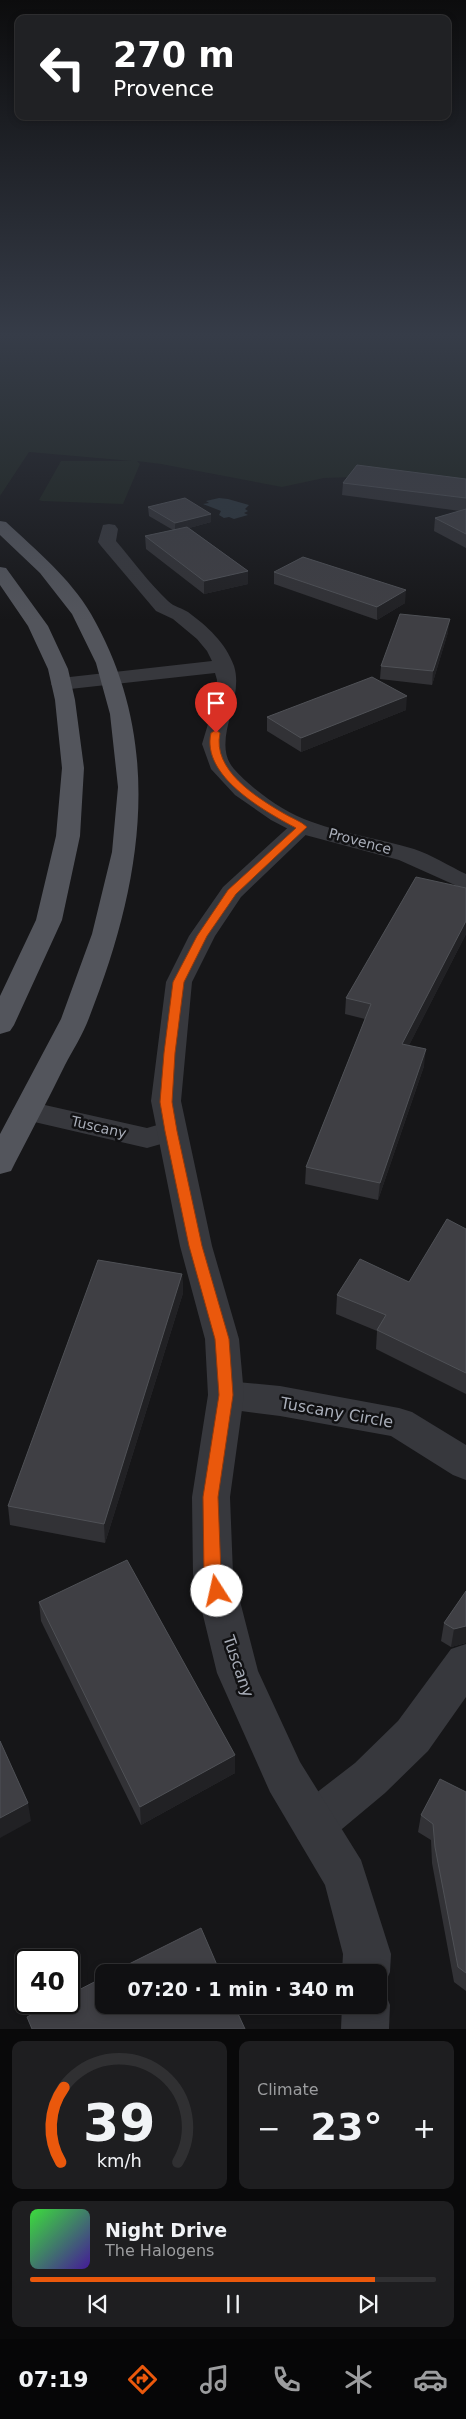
<!DOCTYPE html>
<meta charset="utf-8">
<style>
body{margin:0;font-family:"DejaVu Sans",sans-serif;background:#1e1e20;color:#f1f3f6;height:100vh;display:flex;flex-direction:column;font-size:19px;white-space:nowrap}
*{box-sizing:border-box;margin:0}
p{font-size:16px;color:#9c9d9f}
.icon{flex:none;width:28px;height:28px;fill:none;stroke:currentColor;stroke-width:2;stroke-linecap:round;stroke-linejoin:round}
.map{position:relative;height:2029px;overflow:hidden}
.drawer{display:flex;flex-direction:column;gap:12px;padding:12px;background:#09090a;flex:1}
.drawer>*{flex:none}
.hud{position:absolute;left:15px;top:15px;width:436px;height:105px;border-radius:10px;box-shadow:0 2px 8px #0003,0 0 0 1px #303032;background:#202124;color:#fff;overflow:hidden}
.speed{position:absolute;left:15px;top:1949px;display:flex;gap:10px;font-size:25px;font-weight:700;text-align:center}
.speed>*{display:grid;place-content:center;width:65px;height:65px;border-radius:50%;background:#101012;box-shadow:0 2px 8px #0003,0 0 0 1px #303032;line-height:1}
.speed .limit{border:2px solid #111;border-radius:8px;background:#fff;color:#111}
.pin{position:absolute;display:grid;place-items:center;width:42px;height:42px;color:#fff;margin:-51px -21px;border-radius:50% 50% 50% 0;rotate:-45deg;box-shadow:0 0 5px #0007}
.pin .icon{rotate:45deg}
.me{position:absolute;width:55px;margin:-28px;rotate:350deg;stroke-linejoin:round;filter:drop-shadow(0 0 4px #0008)}
.turn{display:flex;align-items:center;gap:18px;height:105px;padding:0 15px;font-size:22px}
.turn .icon{width:65px;height:65px;stroke-width:2.5}
.turn b{display:block;font-size:35px;line-height:42px}
.big{font-size:38px;font-weight:800;line-height:1.1}
.drawer .card{flex:1;display:flex;flex-direction:column;justify-content:center;gap:8px;min-width:0;padding:0 18px;border-radius:10px;background:#1e1e20}
.drawer .dial{align-items:center;gap:0}
.dial svg{height:130px;overflow:visible;fill:none;stroke:#303032;stroke-width:7;stroke-linecap:round;text-anchor:middle}
.dial text{fill:#f1f3f6;stroke:none}
.song{display:flex;align-items:center;gap:15px}
.cover{width:60px;height:60px;border-radius:8px;background:linear-gradient(135deg,hsl(120 70% 55%),hsl(260 70% 35%))}
.played{height:5px;border-radius:2px;background:linear-gradient(90deg,#ea580c 85%,#303032 85%)}
.keys{display:flex;justify-content:space-around;direction:ltr}
.heat{display:flex;justify-content:space-between;align-items:center;font-size:28px;direction:ltr}
.drawer .tiles{flex:1;display:grid;gap:12px;grid-template-columns:1fr 1fr}
.card:last-child{grid-column:span 2}
.trip{position:absolute;left:95px;top:1964px;width:292px;height:50px;border-radius:10px;background:#101012;box-shadow:0 2px 8px #0003,0 0 0 1px #303032;font-weight:800;line-height:50px;text-align:center}
.tabs{display:flex;height:80px;justify-content:space-around;align-items:center;background:#060607;color:#9c9d9f}
.tabs .icon{width:35px;height:35px}
.tabs .selected{color:#ea580c}
.tabs b{font-size:22px;color:#f1f3f6}
.map>svg:first-child{display:block}
</style>
<div class="map">
<svg width="466" height="2029" viewBox="0 0 466 2029">
<rect width="100%" height="100%" fill="#161618"/>
<!-- green -->
<polygon fill="#1c231d" points="0,337 466,337 466,482 419,475 324,478 282,487 161,464 137,461 140,464 123,504 42,501 39,500 61,461 132,461 29,452 0,496"/>
<!-- water -->
<polygon fill="#2c353c" points="219,498 228,499 249,505 245,509 248,511 244,513 248,515 234,519 229,517 224,518 219,515 221,511 203,504 209,503 206,501"/>
<g fill="none" stroke-linecap="round" stroke-linejoin="round">
<!-- minor -->
<g fill="#37383d" fill-rule="evenodd">
<path d="M 109,524 L 115,525 L 118,529 L 116,541 C 133,561 149,583 168,601 C 174,607 182,608 188,612 C 207,626 226,643 234,666 C 245,700 210,742 234,769 C 253,790 284,813 312,822 C 345,834 381,839 414,849 C 432,855 449,866 466,874 L 466,890 L 399,860 L 294,832 L 271,820 L 235,795 L 211,769 L 202,744 L 214,704 L 217,680 L 215,673 L 61,690 L 54,688 L 51,684 L 54,680 L 61,678 L 212,661 L 207,651 L 197,639 L 173,619 L 156,611 L 101,546 L 98,542 L 103,525 Z"/>
<polygon points="27,1101 147,1128 171,1121 182,1124 186,1131 182,1138 147,1148 17,1118 12,1111 17,1104"/>
<polygon points="226,1381 280,1386 399,1408 412,1412 466,1445 466,1480 453,1475 391,1436 280,1416 226,1409 213,1405 208,1395 213,1385"/>
<polygon points="466,1644 466,1697 428,1751 385,1793 330,1839 314,1845 298,1839 292,1823 298,1807 355,1763 398,1721 451,1649"/>
</g>
<!-- tertiary -->
<polygon fill="#37383d" fill-rule="evenodd" points="302,820 310,822 314,827 241,897 215,936 192,982 181,1101 212,1246 239,1339 244,1395 230,1497 233,1574 258,1671 300,1762 361,1860 391,1954 390,1972 383,1988 390,2005 389,2029 341,2029 342,2005 379,2005 379,1972 342,1972 343,1954 325,1885 270,1792 217,1673 193,1574 192,1497 208,1395 205,1339 180,1246 151,1101 166,982 189,936 223,887 294,822"/>
<!-- primary -->
<g fill="#53555c" fill-rule="evenodd">
<path d="M 0,521 L 6,522 C 36,550 70,578 91,614 C 166,744 142,884 89,1018 C 83,1034 73,1050 65,1065 C 49,1098 32,1130 15,1163 L 11,1171 L 0,1174 L 0,1134 L 61,1019 L 92,934 L 112,852 L 118,787 L 110,714 L 96,663 L 72,614 L 40,573 L 0,535 Z"/>
<polygon points="0,567 6,568 48,626 68,669 75,700 84,768 80,836 62,920 14,1025 10,1031 0,1034 0,996 36,920 56,836 62,768 55,700 48,669 28,626 0,585"/>
</g>
</g>
<!-- wall -->
<g fill="#323236">
<polygon points="466,479 466,548 434,531 435,518 460,511 342,495 343,483"/>
<polygon points="148,507 211,514 211,522 189,528 248,571 248,584 204,594 146,549 145,536 173,530 149,516"/>
<polygon points="274,572 405,603 377,620 274,584"/>
<polygon points="448,632 432,685 380,679 381,666"/>
<polygon points="406,710 301,752 267,731 267,717"/>
<polygon points="466,888 466,934 409,1045 424,1066 378,1200 305,1184 306,1167 365,1019 345,1014 346,998"/>
<polygon points="466,1229 466,1394 376,1349 377,1331 336,1314 337,1295 409,1282"/>
<polygon points="182,1274 183,1293 105,1543 10,1525 8,1506"/>
<polygon points="466,1591 466,1643 451,1647 441,1641 444,1623"/>
<polygon points="39,1602 235,1773 141,1825 41,1621"/>
<polygon points="466,1792 466,1991 454,1982 432,1863 431,1840 418,1832 421,1815"/>
</g>
<!-- shaded-wall -->
<g fill="#212124">
<polygon points="211,514 211,522 175,532 175,523"/>
<polygon points="248,571 248,584 204,594 204,581"/>
<polygon points="406,590 405,603 377,620 377,607"/>
<polygon points="450,619 448,632 432,685 433,671"/>
<polygon points="407,696 406,710 301,752 301,738"/>
<polygon points="466,921 466,934 401,1061 402,1044"/>
<polygon points="426,1049 424,1066 378,1200 380,1183"/>
<polygon points="182,1274 183,1293 105,1543 104,1524"/>
<polygon points="466,1626 466,1643 451,1647 454,1629"/>
<polygon points="235,1755 235,1773 141,1825 140,1807"/>
<polygon points="28,1803 31,1821 0,1838 0,1818"/>
</g>
<!-- building -->
<g fill="#3f3f44" stroke="#4f5156">
<polygon points="357,465 466,479 466,498 343,483"/>
<polygon points="185,498 211,514 175,523 148,507"/>
<polygon points="466,509 466,534 435,518"/>
<polygon points="187,527 248,571 204,581 145,536"/>
<polygon points="303,557 406,590 377,607 274,572"/>
<polygon points="400,614 450,619 433,671 381,666"/>
<polygon points="372,677 407,696 301,738 267,717"/>
<polygon points="416,877 466,888 466,921 402,1044 426,1049 380,1183 306,1167 371,1004 346,998"/>
<polygon points="447,1219 466,1229 466,1373 377,1330 386,1315 337,1295 360,1259 409,1282"/>
<polygon points="98,1260 182,1274 104,1524 8,1506"/>
<polygon points="127,1560 235,1755 140,1807 39,1602"/>
<polygon points="466,1591 466,1626 454,1629 444,1623"/>
<polygon points="0,1741 28,1803 0,1818"/>
<polygon points="440,1779 466,1792 466,1973 458,1967 435,1847 433,1824 421,1815"/>
<polygon points="201,1928 220,1972 113,1972"/>
<polygon points="104,1977 104,2005 234,2005 245,2029 32,2029 27,2017 55,2002 69,2002 69,1995"/>
</g>
<!-- sky -->
<linearGradient id="sky" x2="0" y2="1"><stop stop-color="#0c0c0d"/><stop offset="0.54" stop-color="#363c48"/><stop offset="1" stop-color="#363c48" stop-opacity="0"/></linearGradient>
<rect width="466" height="621" fill="url(#sky)"/>
<!-- route -->
<path fill="#ea580c" stroke="#983908" d="M 216,730 L 220,733 C 212,770 256,797 283,813 C 291,818 301,821 307,827 L 236,894 L 207,936 L 184,982 L 175,1053 L 172,1102 L 177,1131 L 202,1246 L 229,1339 L 233,1395 L 218,1497 L 221,1574 L 225,1591 L 223,1596 L 217,1598 L 211,1596 L 204,1574 L 203,1497 L 219,1395 L 215,1339 L 189,1246 L 165,1131 L 160,1102 L 164,1053 L 173,982 L 197,936 L 228,890 L 296,828 C 264,811 201,776 211,733 Z"/>
<g text-anchor="middle" stroke-width="5" stroke-linejoin="round" paint-order="stroke">
<!-- street labels -->
<g font-size="14" fill="#a8adb8" stroke="#111113">
<text transform="translate(360 841) rotate(15)" y="5">Provence</text>
<text transform="translate(99 1127) rotate(13)" y="5">Tuscany</text>
</g>
<!-- near-street labels -->
<g font-size="16" fill="#a8adb8" stroke="#111113">
<text transform="translate(337 1412) rotate(10)" y="6">Tuscany Circle</text>
<text transform="translate(239 1666) rotate(71)" y="6">Tuscany</text>
</g>
</g>
</svg>
<div class="speed"><div class="limit">40</div></div>
<div class="pin" style="left:216px;top:733px;background:#d93025"><svg class="icon" aria-label="arrive" viewBox="0 0 24 24"><path d="M6 21V4h12l-3 4 3 4H6"/></svg></div>
<svg class="me" style="left:217px;top:1591px" viewBox="-20 -20 40 40"><circle r="19" fill="#fff"/><path d="M0-13L10 11 0 6-10 11z" fill="#ea580c"/></svg>
<div class="trip">07:20 · 1 min · 340 m</div>
<div class="hud">
<div class="turn"><svg class="icon" aria-label="left" viewBox="0 0 24 24"><path d="M17 20v-9H6M10 6l-5 5 5 5"/></svg><div><b>270 m</b>Provence</div></div>
</div>
</div>
<section class="drawer">
<div class="tiles">
<div class="card dial"><svg viewBox="0 0 100 80">
<path d="M14 69A42 42 0 1 1 86 69"/>
<path d="M14 69A42 42 0 0 1 16 23" stroke="#ea580c"/>
<text x="50" y="56" font-size="32" font-weight="700">39</text>
<text x="50" y="72" font-size="11">km/h</text>
</svg></div>
<div class="card"><p>Climate</p>
<div class="heat"><a>−</a><b class="big">23°</b><a>+</a></div>
</div>
<div class="card">
<div class="song"><i class="cover"></i><div><b>Night Drive</b><p>The Halogens</p></div></div>
<div class="played"></div>
<div class="keys"><svg class="icon" aria-label="previous" viewBox="0 0 24 24"><path d="M18 5L8 12l10 7zM5 5v14"/></svg><svg class="icon" aria-label="pause" viewBox="0 0 24 24"><path d="M8 5v14M16 5v14"/></svg><svg class="icon" aria-label="next" viewBox="0 0 24 24"><path d="M6 5l10 7-10 7zM19 5v14"/></svg></div>
</div>
</div>
</section>
<nav class="tabs">
<b>07:19</b>
<svg class="icon selected" aria-label="directions" viewBox="0 0 24 24"><path d="M12 3l9 9-9 9-9-9zM9 14v-3h6M13 9l2 2-2 2"/></svg>
<svg class="icon" aria-label="music" viewBox="0 0 24 24"><path d="M9 18V5l10-2v13"/><circle cx="6" cy="18" r="3"/><circle cx="16" cy="16" r="3"/></svg>
<svg class="icon" aria-label="phone" viewBox="0 0 24 24"><path d="M5 4h4l2 5-3 2q2 4 5 5l2-3 5 2v4C11 20 4 13 5 4z"/></svg>
<svg class="icon" aria-label="climate" viewBox="0 0 24 24"><path d="M12 3v18M4 7l16 10M4 17L20 7"/></svg>
<svg class="icon" aria-label="car" viewBox="0 0 24 24"><path d="M5 17H2v-5l4-1 3-4h7l3 4 3 1v5h-3M9 17h6M6 11h13"/><circle cx="7" cy="17" r="2"/><circle cx="17" cy="17" r="2"/></svg>
</nav>
